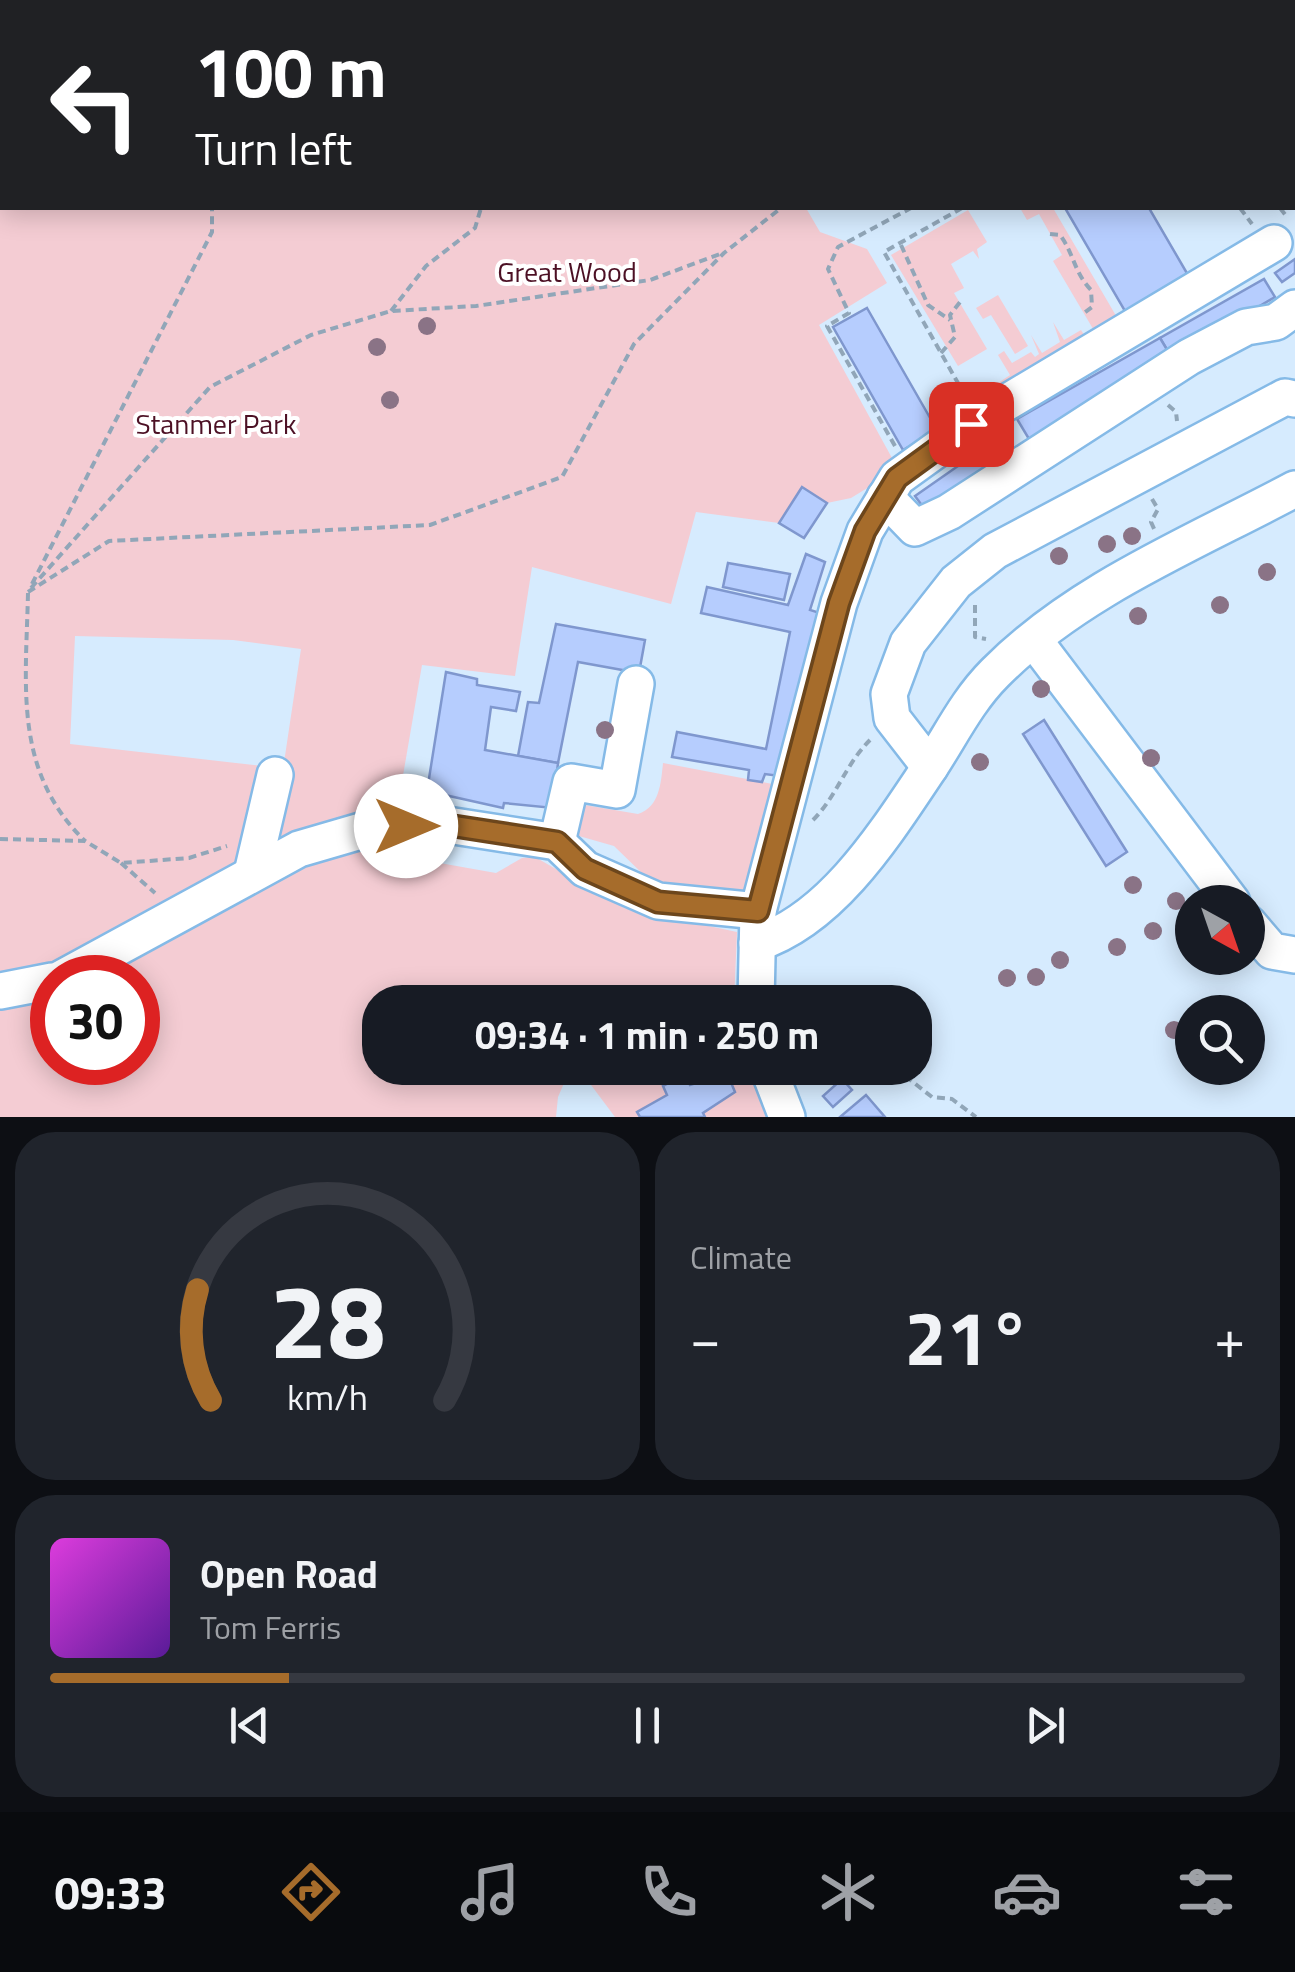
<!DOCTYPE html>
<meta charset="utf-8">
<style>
body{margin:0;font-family:"Titillium Web",sans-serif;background:#20242c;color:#f1f3f6;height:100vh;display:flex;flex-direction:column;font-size:38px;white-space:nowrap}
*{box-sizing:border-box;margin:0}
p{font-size:32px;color:#9ea1a6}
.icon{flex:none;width:55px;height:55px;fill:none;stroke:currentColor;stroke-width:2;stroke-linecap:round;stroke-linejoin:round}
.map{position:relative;height:1117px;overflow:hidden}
.sheet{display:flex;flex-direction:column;gap:15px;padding:15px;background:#0d0f14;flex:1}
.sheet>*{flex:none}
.banner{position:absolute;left:0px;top:0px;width:1295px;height:210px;box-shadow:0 5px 25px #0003;background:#202124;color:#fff;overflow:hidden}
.needle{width:65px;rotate:140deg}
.fabs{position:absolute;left:1175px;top:885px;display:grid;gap:20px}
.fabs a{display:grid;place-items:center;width:90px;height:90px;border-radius:50%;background:#171b24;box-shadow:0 5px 25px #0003;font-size:50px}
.speed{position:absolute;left:30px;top:955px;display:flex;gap:20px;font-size:50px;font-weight:700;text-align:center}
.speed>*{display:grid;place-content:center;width:130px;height:130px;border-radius:50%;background:#171b24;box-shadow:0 5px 25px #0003;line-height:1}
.speed .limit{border:15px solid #d22;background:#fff;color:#111}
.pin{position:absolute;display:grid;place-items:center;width:85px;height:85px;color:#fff;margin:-42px;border-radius:20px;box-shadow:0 5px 15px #0006}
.me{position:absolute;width:110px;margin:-55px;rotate:90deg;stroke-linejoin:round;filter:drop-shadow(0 0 8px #0008)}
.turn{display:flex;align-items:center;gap:35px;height:210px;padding:0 30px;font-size:45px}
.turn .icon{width:130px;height:130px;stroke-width:2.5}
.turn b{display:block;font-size:70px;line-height:85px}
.big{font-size:75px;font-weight:700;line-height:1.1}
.sheet .card{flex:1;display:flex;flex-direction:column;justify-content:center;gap:15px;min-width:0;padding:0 35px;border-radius:40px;background:#20242c}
.sheet .dial{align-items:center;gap:0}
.dial svg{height:260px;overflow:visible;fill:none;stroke:#363941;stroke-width:7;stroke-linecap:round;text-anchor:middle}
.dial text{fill:#f1f3f6;stroke:none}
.song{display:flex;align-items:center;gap:30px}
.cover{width:120px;height:120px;border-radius:15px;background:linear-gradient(135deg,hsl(300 70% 55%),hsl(270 70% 35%))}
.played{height:10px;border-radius:5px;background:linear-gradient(90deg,#a66c2b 20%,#363941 20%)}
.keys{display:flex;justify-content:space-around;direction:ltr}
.heat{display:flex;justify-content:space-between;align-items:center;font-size:55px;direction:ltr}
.sheet .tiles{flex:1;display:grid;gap:15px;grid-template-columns:1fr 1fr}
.card:last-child{grid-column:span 2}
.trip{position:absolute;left:362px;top:985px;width:570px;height:100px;border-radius:40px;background:#171b24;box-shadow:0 5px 25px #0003;font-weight:700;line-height:100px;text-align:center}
.dock{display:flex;height:160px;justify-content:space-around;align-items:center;background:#090b0e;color:#9ea1a6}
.dock .icon{width:70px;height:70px}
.dock .active{color:#a66c2b}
.dock b{font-size:45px;color:#f1f3f6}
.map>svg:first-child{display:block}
</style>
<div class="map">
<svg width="1295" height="1117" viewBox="0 0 1295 1117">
<rect width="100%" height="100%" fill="#d6ebfe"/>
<!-- green -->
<g fill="#f4ccd3" fill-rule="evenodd">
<path d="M 0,0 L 1174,0 L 2,2 L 2,208 L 806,208 L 820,232 L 867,249 L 887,283 L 819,325 L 892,458 L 869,487 L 851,498 L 827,503 L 802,488 L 779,523 L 696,512 L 671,604 L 532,567 L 515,676 L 422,665 L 400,793 L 422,797 L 417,848 L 435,852 L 434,862 L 496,873 L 522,858 L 535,857 L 624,908 L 737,932 L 734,1002 L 380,1002 L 380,1068 L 754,1068 L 769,1117 L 615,1117 L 585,1077 L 568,1074 L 558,1097 L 556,1117 L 0,1117 ZM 75,636 L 233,640 L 301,649 L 282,776 L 262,766 L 70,744 ZM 52,978 L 138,978 L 138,1062 L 52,1062 Z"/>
<polygon points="1020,208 1053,208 1122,326 1099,339 1053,261 1062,255 1039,214 1027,220"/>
<polygon points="968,210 987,242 977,249 979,259 973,251 951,264 964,288 954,293 987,349 958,366 891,255"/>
<polygon points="998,295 1028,346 1015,354 991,315 983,319 976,308"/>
<polygon points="1053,322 1064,340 1081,330 1090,344 991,401 995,385 1010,375 998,355 1004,351 1012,363 1031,352 1035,357 1039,354 1031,335 1042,353 1060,342"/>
<path d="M 663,763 L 783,786 L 746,893 L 688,898 L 648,879 L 614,846 L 572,834 L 573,803 L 638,814 C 660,807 661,782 663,763 Z"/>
</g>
<!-- building -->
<g fill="#b6cdfe" stroke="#7f97ce" stroke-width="2.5">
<polygon points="1065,208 1149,208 1188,275 1129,318"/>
<polygon points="1295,259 1295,273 1282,282 1275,273"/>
<polygon points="1264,279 1275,297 1172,358 1160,338"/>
<polygon points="867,308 937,430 903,450 833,327"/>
<polygon points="1160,338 1172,358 1029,439 1017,419"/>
<polygon points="1001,436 1014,456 929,515 915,496"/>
<polygon points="802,487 827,503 804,538 779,523"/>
<polygon points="806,554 825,562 810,610 820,613 788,777 765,774 762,782 748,780 749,770 672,757 677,732 766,749 790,632 701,613 707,587 788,605"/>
<polygon points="728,563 790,574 784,600 723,587"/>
<polygon points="556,624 645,640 639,673 578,662 558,763 518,756 528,702 539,703"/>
<polygon points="446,672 477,679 477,685 520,692 516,711 491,707 485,750 558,763 553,808 504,803 503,808 427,791"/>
<polygon points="1044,720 1127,852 1106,866 1023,734"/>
<polygon points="727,1073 735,1092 703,1113 705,1117 640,1117 637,1112 667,1095 663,1086 685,1075 690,1085"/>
<polygon points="842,1079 852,1090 833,1107 823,1096"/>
<polygon points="866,1095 885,1117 840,1117"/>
</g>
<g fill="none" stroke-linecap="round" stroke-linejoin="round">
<!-- minor casing -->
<g stroke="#85bae7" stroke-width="40">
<g id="minor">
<path d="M 1295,399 L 1285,397 L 995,551 L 956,582 L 908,643 L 889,694 L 892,718 L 930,767 C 951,735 967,701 995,673 C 1077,590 1194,543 1295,489"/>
<polyline points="885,497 915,528 949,512 1189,357 1246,327 1276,322 1295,308"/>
<polyline points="1034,640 1232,902"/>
<polyline points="557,842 571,782 617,790 636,684"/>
<polyline points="252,873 275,775"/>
<polyline points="1248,923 1272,951 1295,955"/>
<path d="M 757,943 C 833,919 887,831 930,767"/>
<polyline points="62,978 299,849 371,828 441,824 557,842 585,869 658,901 758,911"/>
<polyline points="0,991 52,981"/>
<polyline points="756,1002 758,911 839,603 865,531 897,478 979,419 1274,243"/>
<polyline points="768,1068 787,1117"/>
</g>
</g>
<!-- path -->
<g stroke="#91a6b8" stroke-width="4" stroke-dasharray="8 5" stroke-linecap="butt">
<polyline points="336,2 338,0"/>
<polyline points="809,2 811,0"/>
<polyline points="1037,2 1040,0"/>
<polyline points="1292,2 1295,1"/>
<polyline points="1292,26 1295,24"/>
<polyline points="1292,39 1295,42"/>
<polyline points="0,103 2,102"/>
<polyline points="1292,121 1295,119"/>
<polyline points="1292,132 1295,136"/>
<polyline points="962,208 884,252 963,392"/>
<polyline points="1240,208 1252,224"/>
<polyline points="1280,208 1287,217"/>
<path d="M 1050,234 L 1060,235 C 1074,254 1074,272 1091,290 L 1092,307 L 1084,313"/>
<polyline points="901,245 928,305 950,320"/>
<polyline points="391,311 426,266 475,228 481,208"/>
<polyline points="941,353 955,337 950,315 960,302"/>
<polyline points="1168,405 1176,412 1177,421"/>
<polyline points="895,446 827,326 849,313 828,269 838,247 911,208"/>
<polyline points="1152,499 1158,509 1151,522 1155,531"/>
<polyline points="32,584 212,232 212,208"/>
<polyline points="31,588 210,387 311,335 391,311 476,306 650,280 723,253"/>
<polyline points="28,592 109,541 430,525 562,477 634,344 724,253 781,208"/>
<path d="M 28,593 C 26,686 13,771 85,841"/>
<polyline points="975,605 975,637 986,639"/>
<path d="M 813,820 C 837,796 845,765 870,740"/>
<polyline points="0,839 85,841 121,863 189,858 227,846"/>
<polyline points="121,863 155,893"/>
<polyline points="783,996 799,1002"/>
<polyline points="895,1068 932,1097 952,1099 976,1117"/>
</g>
<!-- minor -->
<use href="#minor" stroke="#fff" stroke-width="35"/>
</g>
<!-- trees -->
<g fill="#8a7386">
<circle cx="427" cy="326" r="9"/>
<circle cx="377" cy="347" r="9"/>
<circle cx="390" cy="400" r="9"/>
<circle cx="1132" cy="536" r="9"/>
<circle cx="1107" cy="544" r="9"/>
<circle cx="1059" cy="556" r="9"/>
<circle cx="1267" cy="572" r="9"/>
<circle cx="1220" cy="605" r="9"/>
<circle cx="1138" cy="616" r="9"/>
<circle cx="1041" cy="689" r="9"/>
<circle cx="605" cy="730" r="9"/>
<circle cx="1151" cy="758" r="9"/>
<circle cx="980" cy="762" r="9"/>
<circle cx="1133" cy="885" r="9"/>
<circle cx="1176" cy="901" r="9"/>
<circle cx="1153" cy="931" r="9"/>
<circle cx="1117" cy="947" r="9"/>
<circle cx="1060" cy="960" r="9"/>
<circle cx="1036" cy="977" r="9"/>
<circle cx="1007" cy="978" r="9"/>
<circle cx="1174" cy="1030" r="9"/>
</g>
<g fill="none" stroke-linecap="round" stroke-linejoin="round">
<!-- route casing -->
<g stroke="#6c461c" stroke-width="25">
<polyline id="route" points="406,826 441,824 557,842 585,869 658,902 758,911 839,603 865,531 897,478 971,424"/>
</g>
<!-- route -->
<use href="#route" stroke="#a66c2b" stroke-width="18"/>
</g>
<g text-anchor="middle" stroke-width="8" stroke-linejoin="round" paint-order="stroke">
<!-- park labels -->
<g font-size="28" fill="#4c1024" stroke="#fff">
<text x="567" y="282">Great Wood</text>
<text x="216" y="434">Stanmer Park</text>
</g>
</g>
</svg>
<div class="fabs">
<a><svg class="needle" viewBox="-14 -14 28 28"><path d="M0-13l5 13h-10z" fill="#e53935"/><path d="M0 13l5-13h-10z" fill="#9ea1a6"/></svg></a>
<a><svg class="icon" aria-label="search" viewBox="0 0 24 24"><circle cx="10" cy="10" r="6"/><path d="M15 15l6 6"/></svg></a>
</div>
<div class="speed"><div class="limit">30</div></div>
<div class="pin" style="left:971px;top:424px;background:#d93025"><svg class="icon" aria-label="arrive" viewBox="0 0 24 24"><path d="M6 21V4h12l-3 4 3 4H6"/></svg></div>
<svg class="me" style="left:406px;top:826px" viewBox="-20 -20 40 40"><circle r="19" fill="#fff"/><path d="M0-13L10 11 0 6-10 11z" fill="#a66c2b"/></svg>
<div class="trip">09:34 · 1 min · 250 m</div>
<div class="banner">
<div class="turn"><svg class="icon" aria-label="left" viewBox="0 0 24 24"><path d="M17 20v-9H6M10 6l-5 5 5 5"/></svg><div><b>100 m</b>Turn left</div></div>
</div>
</div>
<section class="sheet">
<div class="tiles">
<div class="card dial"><svg viewBox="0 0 100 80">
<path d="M14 69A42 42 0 1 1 86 69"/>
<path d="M14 69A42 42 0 0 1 10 35" stroke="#a66c2b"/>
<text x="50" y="56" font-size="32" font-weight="700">28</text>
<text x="50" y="72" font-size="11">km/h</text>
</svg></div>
<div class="card"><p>Climate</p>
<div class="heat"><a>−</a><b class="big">21°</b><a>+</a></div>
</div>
<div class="card">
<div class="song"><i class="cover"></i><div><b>Open Road</b><p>Tom Ferris</p></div></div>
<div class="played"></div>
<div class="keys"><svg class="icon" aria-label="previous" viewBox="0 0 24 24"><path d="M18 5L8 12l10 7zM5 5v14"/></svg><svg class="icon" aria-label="pause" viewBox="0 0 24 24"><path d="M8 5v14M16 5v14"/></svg><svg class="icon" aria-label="next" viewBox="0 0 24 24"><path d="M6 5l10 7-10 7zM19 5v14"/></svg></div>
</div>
</div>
</section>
<nav class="dock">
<b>09:33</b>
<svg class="icon active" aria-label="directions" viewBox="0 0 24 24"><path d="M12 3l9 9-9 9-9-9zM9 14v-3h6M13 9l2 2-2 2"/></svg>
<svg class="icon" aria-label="music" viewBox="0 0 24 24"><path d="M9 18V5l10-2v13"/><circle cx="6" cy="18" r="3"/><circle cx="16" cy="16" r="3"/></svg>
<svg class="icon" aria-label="phone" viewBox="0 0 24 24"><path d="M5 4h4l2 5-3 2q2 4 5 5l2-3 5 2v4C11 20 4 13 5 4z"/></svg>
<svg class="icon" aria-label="climate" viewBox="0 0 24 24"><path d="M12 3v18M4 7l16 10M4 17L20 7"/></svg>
<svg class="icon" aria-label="car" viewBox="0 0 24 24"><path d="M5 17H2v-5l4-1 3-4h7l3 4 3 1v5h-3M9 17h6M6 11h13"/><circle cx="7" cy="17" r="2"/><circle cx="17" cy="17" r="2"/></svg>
<svg class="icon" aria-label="filters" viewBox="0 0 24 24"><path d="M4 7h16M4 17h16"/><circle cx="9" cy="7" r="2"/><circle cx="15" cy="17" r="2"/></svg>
</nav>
